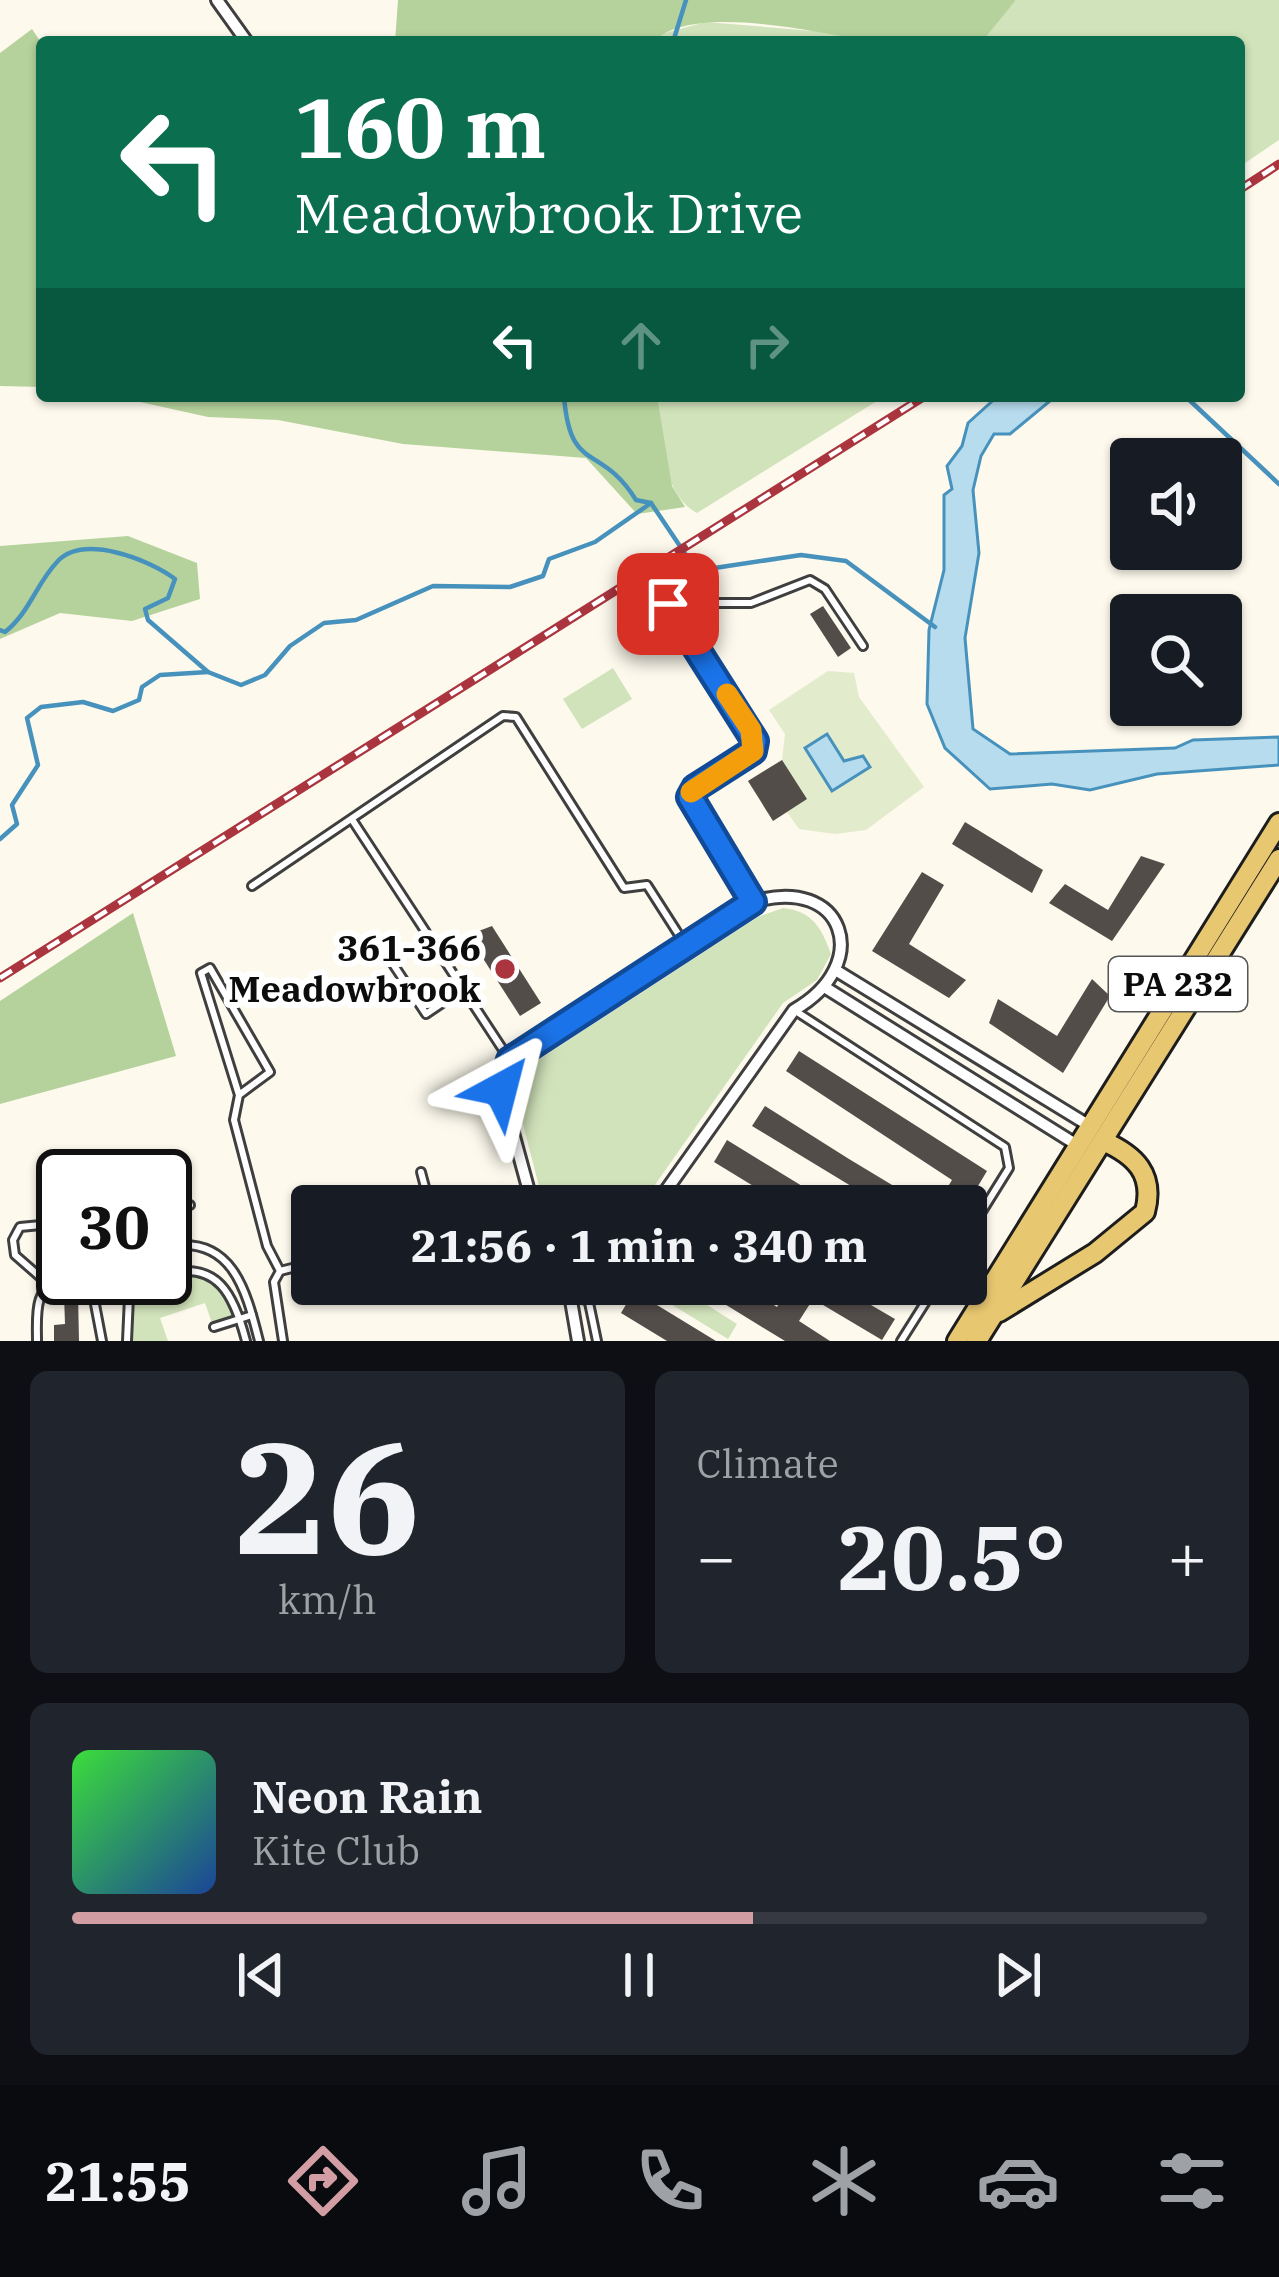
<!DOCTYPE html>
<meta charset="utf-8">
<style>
body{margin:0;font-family:"IBM Plex Serif",serif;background:#20242c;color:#f1f3f6;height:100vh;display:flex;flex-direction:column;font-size:45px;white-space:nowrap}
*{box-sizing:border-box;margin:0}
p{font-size:39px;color:#9ea1a6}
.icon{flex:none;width:66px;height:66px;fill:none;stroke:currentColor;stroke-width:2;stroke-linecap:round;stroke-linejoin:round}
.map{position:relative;height:1341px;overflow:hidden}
.panel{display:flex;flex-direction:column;gap:30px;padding:30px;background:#0d0f14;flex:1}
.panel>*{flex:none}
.hud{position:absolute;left:36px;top:36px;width:1209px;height:366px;border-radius:12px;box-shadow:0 3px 9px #0004;background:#0b6e4f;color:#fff;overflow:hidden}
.fabs{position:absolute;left:1110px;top:438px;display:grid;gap:24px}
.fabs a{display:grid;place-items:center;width:132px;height:132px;border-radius:12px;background:#171b24;box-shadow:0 3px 9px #0004;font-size:60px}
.speed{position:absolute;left:36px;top:1149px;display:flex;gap:24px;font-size:60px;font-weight:700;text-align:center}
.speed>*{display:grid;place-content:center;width:156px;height:156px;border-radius:50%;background:#171b24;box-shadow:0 3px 9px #0004;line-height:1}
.speed .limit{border:6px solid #111;border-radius:18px;background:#fff;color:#111}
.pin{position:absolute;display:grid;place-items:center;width:102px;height:102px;color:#fff;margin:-51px;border-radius:24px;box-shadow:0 6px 18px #0006}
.me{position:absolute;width:132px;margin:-66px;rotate:38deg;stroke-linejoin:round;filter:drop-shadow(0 0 9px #0008)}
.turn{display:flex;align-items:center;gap:42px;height:252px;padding:0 60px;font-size:54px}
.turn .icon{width:156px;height:156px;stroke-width:2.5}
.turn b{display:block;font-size:84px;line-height:102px}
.lanes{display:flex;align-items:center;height:114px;padding:0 60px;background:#0003;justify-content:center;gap:60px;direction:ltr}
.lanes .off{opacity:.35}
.big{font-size:90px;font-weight:800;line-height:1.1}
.panel .tile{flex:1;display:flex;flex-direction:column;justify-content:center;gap:18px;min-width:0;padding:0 42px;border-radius:18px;background:#20242c}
.panel .dial{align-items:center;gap:0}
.dial b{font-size:156px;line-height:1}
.song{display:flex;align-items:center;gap:36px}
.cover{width:144px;height:144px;border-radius:18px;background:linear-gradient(135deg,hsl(120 70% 55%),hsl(220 70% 35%))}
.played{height:12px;border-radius:6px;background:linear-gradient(90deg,#d29ea4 60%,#363941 60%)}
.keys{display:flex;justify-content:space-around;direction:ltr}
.heat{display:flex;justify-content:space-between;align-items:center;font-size:66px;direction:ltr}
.panel .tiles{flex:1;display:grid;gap:30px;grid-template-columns:1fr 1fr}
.tile:last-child{grid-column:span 2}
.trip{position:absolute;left:291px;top:1185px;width:696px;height:120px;border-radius:12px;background:#171b24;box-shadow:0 3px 9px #0004;font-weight:800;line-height:120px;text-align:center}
.dock{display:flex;height:192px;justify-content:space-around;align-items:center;background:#090b0e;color:#9ea1a6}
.dock .icon{width:84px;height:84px}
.dock .active{color:#d29ea4}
.dock b{font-size:54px;color:#f1f3f6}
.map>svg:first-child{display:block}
</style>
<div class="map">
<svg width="1279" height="1341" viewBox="0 0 1279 1341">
<rect width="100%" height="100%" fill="#fdf9ed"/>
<!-- green -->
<g fill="#d1e3bb">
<polygon points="1015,0 1279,0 1279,140 1239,167 1239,42 982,42"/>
<polygon points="706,22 850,34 877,42 653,42 661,34"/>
<path d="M 657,396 L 885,396 L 697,513 C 663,496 656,432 657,396 Z"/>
<polygon points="613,668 632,699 582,729 563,699"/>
<path d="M 783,908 C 813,911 822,929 831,954 L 817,980 L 783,1003 L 640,1206 L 544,1206 L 514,1089 L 515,1075 L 758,917 Z"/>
<path d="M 187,1273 C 214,1275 225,1293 237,1315 L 212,1323 L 205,1303 L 160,1318 L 168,1341 L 130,1341 L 130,1309 L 137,1290 Z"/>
<polygon points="638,1284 674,1284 737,1324 728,1339"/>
</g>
<!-- forest -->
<g fill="#b6d29c">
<path d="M 398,0 L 1015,0 L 1015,1 L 982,42 C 949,42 913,46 880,42 C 826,36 695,0 653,42 L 395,42 Z"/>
<polygon points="32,29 42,44 42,387 0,386 0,53"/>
<polygon points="113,396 657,396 672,486 685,507 637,514 586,458 403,444 278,420 208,417"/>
<polygon points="128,536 197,563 200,599 132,621 60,613 0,639 0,546"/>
<polygon points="133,913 176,1056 0,1104 0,1001"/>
</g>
<!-- pitch -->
<polygon fill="#e2ebcb" points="828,671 854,673 859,697 924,787 866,830 835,834 799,829 787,812 773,821 748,781 782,760 785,734 769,710"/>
<!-- water -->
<g fill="#b7dcee" stroke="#4792bd" stroke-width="3">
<polygon points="998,396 1056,396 1010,434 994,434 981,456 973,490 979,553 965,638 973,729 1010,754 1175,748 1193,740 1279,737 1279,765 1157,774 1090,790 1052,784 990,789 945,748 927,704 929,630 944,570 944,495 952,489 947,466 962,446 968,423"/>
<polygon points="827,734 844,761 863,756 870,767 832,791 805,748"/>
</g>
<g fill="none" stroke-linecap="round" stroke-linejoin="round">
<!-- stream -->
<g stroke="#4792bd" stroke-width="4.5">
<polyline points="673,42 686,0"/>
<path d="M 564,396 C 570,475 600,442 636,500 L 651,503"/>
<polyline points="1185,396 1279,484"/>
<polyline points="651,503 690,561 708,569 801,555 846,561 935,627"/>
<path d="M 0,630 L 5,632 C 30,612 36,584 57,562 C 83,533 150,560 175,579 L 168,598 L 145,609 L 148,620 L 208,672 L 241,685 L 265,675 L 290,646 L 324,623 L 356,620 L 433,586 L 510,587 L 543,576 L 549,559 L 595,542 L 651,503"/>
<polyline points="0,839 17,824 12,805 38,765 27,718 41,707 83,702 113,711 139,700 142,687 160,675 208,672"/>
</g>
</g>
<!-- building -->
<g fill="#534d4a">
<polygon points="823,606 851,648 838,657 810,614"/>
<polygon points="782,760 807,799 773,821 748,781"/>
<polygon points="965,822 1043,870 1032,893 952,844"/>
<polygon points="1141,856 1165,864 1112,941 1049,903 1065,884 1108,910"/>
<polygon points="922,872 944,885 909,944 966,980 949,998 872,951"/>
<polygon points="492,926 541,1003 520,1016 468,935"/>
<polygon points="1092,979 1110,996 1063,1073 989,1023 998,999 1057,1036"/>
<polygon points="799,1051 987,1171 966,1206 936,1206 952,1180 786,1071"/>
<polygon points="765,1106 849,1159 927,1206 839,1206 851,1186 752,1126"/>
<polygon points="727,1140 807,1189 796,1206 786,1206 714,1162"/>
<polygon points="692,1284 748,1284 746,1288 777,1307 791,1284 835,1284 895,1319 882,1340 813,1299 799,1321 830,1341 785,1341"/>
<polygon points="634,1291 716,1341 667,1341 621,1313"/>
<polygon points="78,1294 79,1341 54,1341 54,1325 65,1324 64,1295"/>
</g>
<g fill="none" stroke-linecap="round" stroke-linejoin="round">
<!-- lane casing -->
<g stroke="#3f3f3f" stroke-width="12">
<g id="lane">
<polyline points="667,604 755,741 753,751 695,787 690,797 752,901"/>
<polyline points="676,617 699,603 751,603 810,580 825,589 863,646"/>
<polyline points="353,821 509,1059"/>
<polyline points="252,886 503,716 516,717 624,888 647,885 686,946"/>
<polyline points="393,964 426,1014 463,989"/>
<polyline points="794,1010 1005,1147 1009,1168 966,1237"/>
<polyline points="239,1095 270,1072 210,968 201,973 239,1095 234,1120 267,1246 280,1271 274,1282 283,1341"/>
<polyline points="421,1172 430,1206"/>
<polyline points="165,1212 190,1205"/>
<path d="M 165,1247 C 232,1233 246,1290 259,1341"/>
<polyline points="280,1271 312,1263"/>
<path d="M 165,1274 C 218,1260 234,1295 246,1341"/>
<polyline points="90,1278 102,1341"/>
<polyline points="47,1283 15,1255 13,1240 20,1227 41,1225 63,1237"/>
<polyline points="348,1284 352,1297 403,1284"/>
<polyline points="588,1298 597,1341"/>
<polyline points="214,1327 252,1315"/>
<path d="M 37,1341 C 37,1313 33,1288 63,1278"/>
<polyline points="127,1341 129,1297 150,1278"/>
<polyline points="901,1341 937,1284"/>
</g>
</g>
<!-- street casing -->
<g stroke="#3f3f3f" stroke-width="16">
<g id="street">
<polyline points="217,0 247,42"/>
<polyline points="837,971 1093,1128"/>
<polyline points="826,988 1077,1145 1083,1144"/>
<path d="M 533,1206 L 501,1089 L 510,1061 L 753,902 C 844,874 875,964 794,1010 L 655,1206"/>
<polyline points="556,1284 570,1295 578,1341"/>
<polyline points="570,1295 588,1298 599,1284"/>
</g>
</g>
<!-- primary casing -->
<g stroke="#1d1d1d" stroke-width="24">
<g id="primary">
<path d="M 999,1312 L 1095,1253 L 1145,1212 C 1155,1174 1135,1155 1103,1141"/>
<polyline points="957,1341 1279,823"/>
<polyline points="977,1341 1279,859"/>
</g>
</g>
<!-- lane -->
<use href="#lane" stroke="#fff" stroke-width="6"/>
<!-- street -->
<use href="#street" stroke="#fff" stroke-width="10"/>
<!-- primary -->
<use href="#primary" stroke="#e8c771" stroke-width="18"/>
<!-- rail casing -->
<g stroke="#ab353f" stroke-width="9">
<g id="rail">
<polyline points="1239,190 1279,164"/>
<polyline points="0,978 925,396"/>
</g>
</g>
<!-- rail -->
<use href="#rail" stroke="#fff" stroke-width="4.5" stroke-dasharray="14" stroke-linecap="butt"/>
</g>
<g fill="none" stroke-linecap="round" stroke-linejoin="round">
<!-- route casing -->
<g stroke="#114b97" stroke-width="30">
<polyline id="route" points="501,1089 510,1060 753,902 690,797 695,788 753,751 755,741 668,604"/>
</g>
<!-- route -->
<use href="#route" stroke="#1a73e8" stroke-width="21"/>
<!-- slow -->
<polyline stroke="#f59e0b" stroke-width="21" points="691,792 753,751 751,730 727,694"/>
</g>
<!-- markers -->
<circle fill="#ab353f" stroke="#fff" stroke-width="4.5" cx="505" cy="969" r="12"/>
<g text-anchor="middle" stroke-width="12" stroke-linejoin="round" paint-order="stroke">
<!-- shield labels -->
<rect fill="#fff" stroke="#555" stroke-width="3" x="1109" y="957" width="138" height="54" rx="9"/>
<g font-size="33" font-weight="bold" fill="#0c0c0c">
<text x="1178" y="996">PA 232</text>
</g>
<!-- poi labels -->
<g font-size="36" font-weight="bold" fill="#0c0c0c" stroke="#fff" text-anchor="end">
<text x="481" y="961">361-366<tspan x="481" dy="41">Meadowbrook</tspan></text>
</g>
</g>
</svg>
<div class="fabs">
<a><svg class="icon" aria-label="sound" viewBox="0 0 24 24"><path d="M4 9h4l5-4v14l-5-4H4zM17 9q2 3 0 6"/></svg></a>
<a><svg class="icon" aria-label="search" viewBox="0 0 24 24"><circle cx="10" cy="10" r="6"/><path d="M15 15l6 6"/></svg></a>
</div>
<div class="speed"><div class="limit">30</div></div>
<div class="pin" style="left:668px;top:604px;background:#d93025"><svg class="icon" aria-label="arrive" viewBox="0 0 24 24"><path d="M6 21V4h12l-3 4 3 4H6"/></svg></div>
<svg class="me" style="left:501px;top:1089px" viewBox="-20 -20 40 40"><path d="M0-17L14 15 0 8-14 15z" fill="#1a73e8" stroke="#fff" stroke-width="4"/></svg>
<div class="trip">21:56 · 1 min · 340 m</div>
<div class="hud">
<div class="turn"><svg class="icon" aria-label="left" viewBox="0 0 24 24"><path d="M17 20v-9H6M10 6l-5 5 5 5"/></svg><div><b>160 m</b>Meadowbrook Drive</div></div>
<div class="lanes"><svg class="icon" aria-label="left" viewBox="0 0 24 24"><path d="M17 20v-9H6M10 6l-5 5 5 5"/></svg><svg class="icon off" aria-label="ahead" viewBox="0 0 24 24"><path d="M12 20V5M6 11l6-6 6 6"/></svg><svg class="icon off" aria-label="right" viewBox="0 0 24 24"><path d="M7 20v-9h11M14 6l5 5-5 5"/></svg></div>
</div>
</div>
<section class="panel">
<div class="tiles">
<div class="tile dial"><b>26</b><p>km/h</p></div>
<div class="tile"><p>Climate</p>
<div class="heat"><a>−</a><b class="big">20.5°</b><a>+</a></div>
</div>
<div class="tile">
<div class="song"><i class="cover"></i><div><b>Neon Rain</b><p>Kite Club</p></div></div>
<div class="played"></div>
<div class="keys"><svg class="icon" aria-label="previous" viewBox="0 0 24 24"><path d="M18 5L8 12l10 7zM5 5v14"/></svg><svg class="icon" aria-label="pause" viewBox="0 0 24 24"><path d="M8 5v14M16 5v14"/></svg><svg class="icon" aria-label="next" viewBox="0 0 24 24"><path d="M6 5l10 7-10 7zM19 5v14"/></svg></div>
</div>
</div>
</section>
<nav class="dock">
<b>21:55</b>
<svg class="icon active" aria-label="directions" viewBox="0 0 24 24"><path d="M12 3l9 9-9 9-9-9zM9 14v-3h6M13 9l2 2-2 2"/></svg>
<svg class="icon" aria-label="music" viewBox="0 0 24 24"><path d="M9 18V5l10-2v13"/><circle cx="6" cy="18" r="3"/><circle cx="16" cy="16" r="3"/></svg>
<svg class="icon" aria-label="phone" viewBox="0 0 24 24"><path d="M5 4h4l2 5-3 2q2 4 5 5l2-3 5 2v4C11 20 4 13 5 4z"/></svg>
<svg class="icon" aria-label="climate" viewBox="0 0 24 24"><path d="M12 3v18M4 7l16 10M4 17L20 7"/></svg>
<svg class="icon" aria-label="car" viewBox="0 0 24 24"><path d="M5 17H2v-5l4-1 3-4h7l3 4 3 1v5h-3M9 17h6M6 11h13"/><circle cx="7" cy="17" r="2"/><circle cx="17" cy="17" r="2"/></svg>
<svg class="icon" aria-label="filters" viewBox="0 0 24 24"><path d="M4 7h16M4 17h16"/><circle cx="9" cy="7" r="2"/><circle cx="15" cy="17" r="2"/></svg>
</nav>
